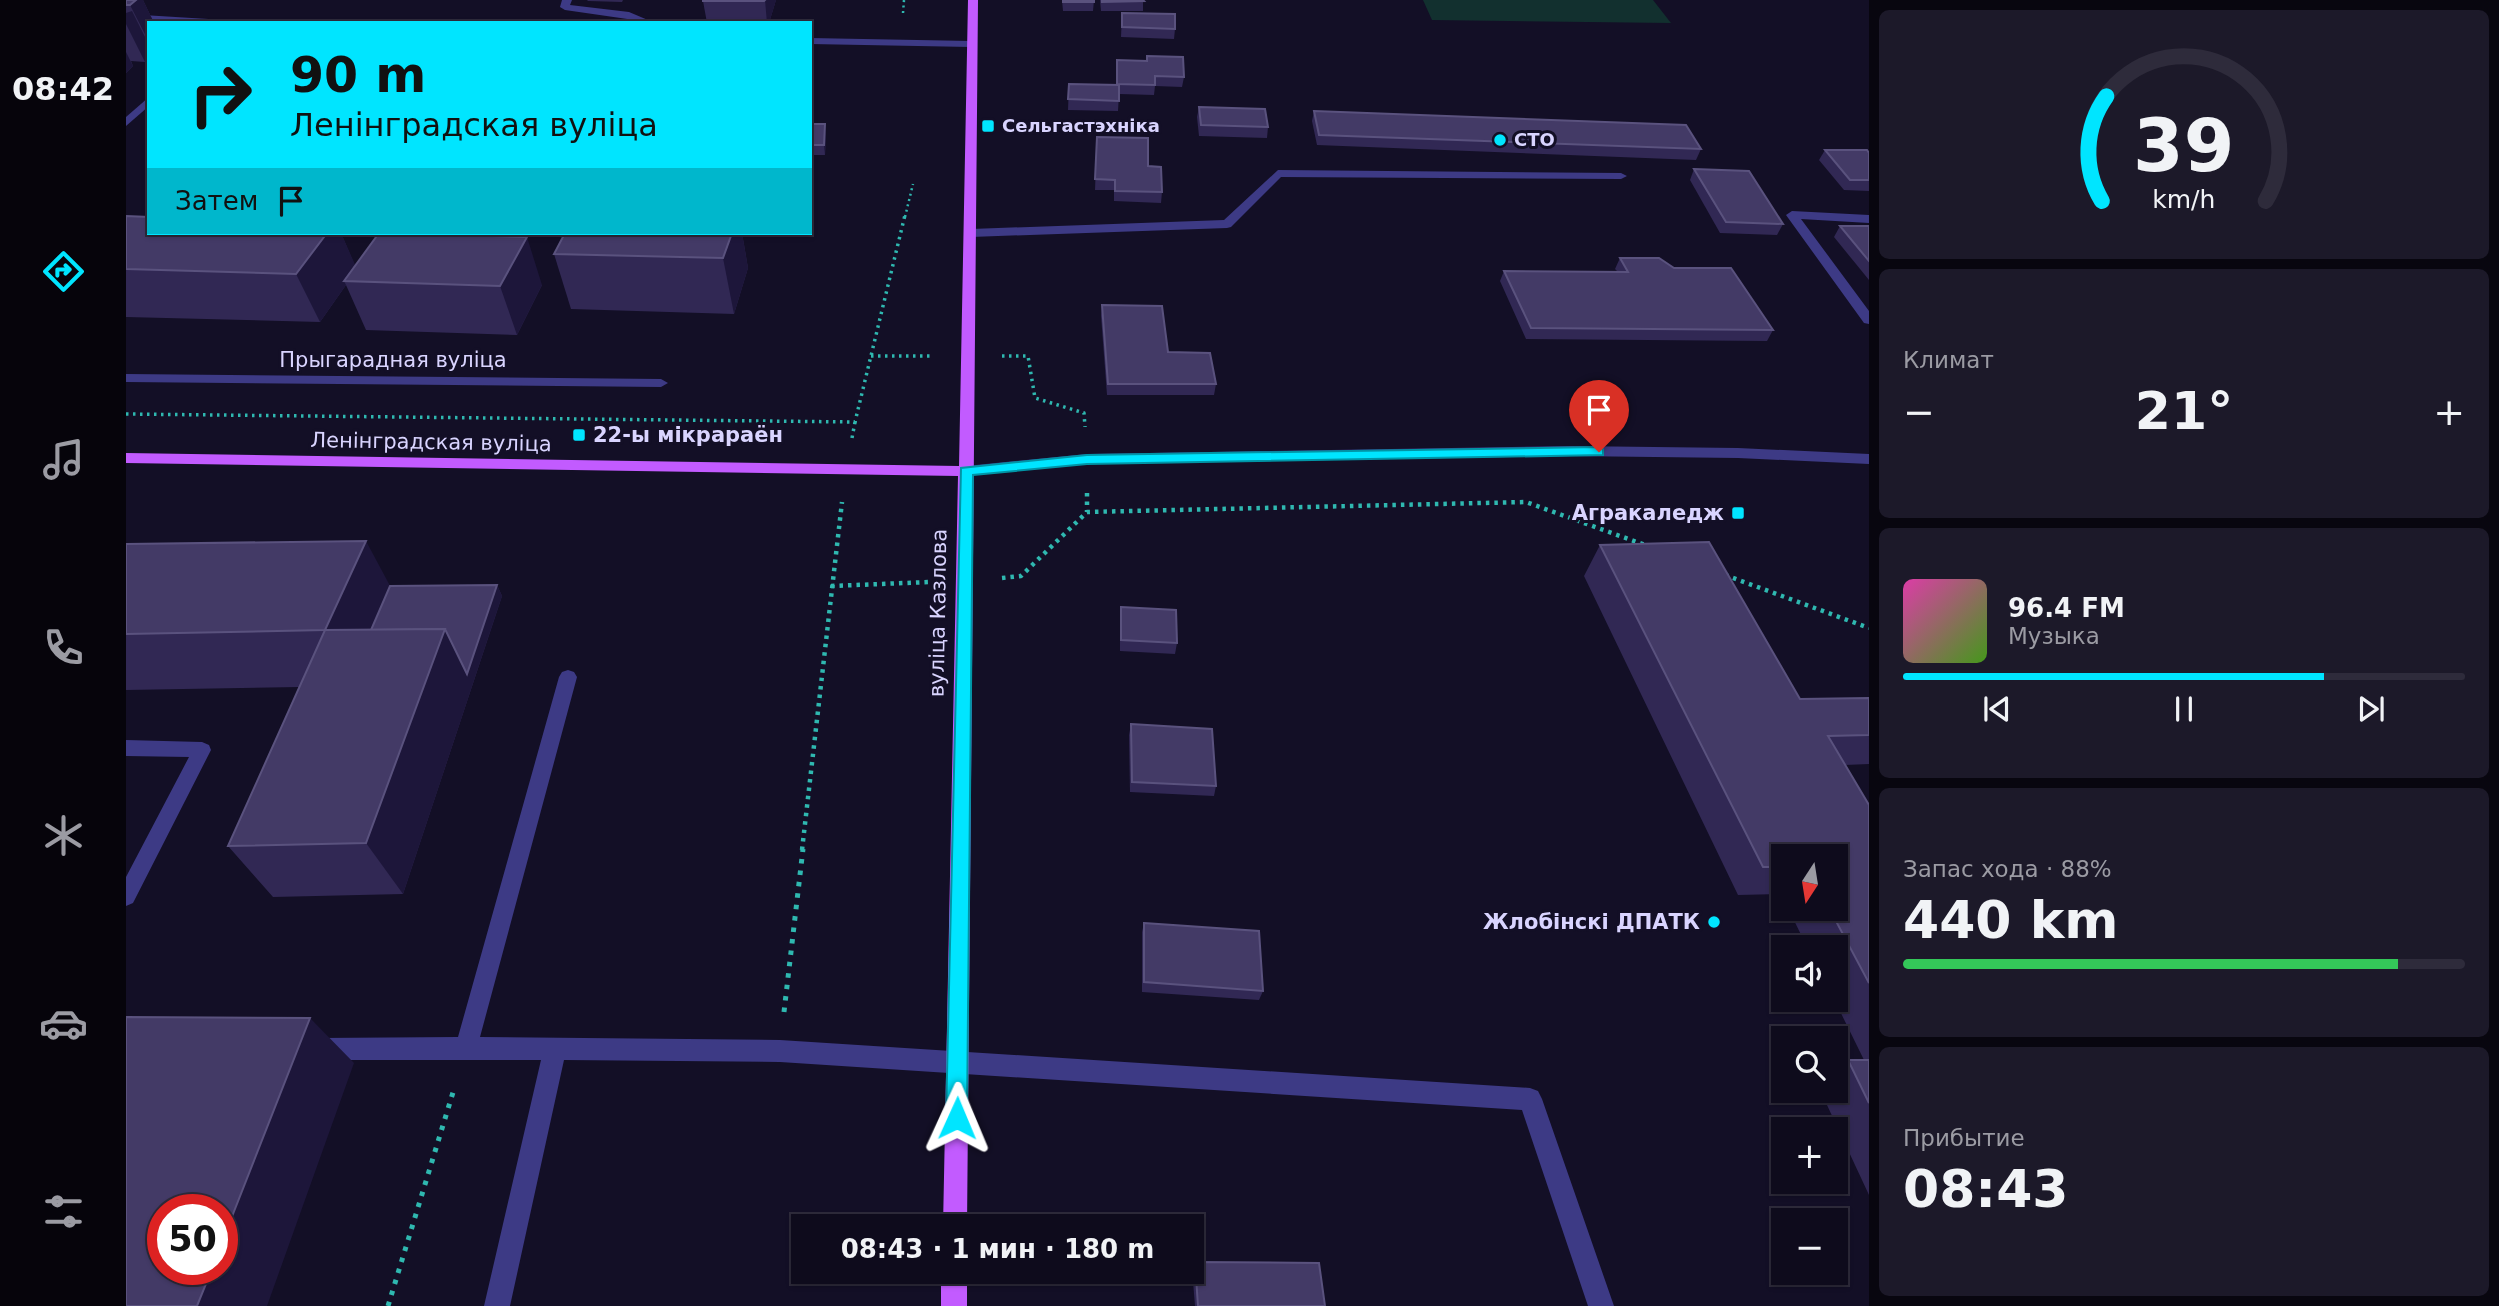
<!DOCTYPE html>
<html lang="ru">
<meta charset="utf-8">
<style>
body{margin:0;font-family:"DejaVu Sans",sans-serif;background:#1c1929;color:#f1f3f6;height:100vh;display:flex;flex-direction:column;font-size:26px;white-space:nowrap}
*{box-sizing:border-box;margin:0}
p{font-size:23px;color:#9b9ba3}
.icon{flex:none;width:38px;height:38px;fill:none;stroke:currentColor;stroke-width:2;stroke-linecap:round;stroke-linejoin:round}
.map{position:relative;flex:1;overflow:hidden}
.panel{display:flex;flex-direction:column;gap:10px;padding:10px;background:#08060f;width:630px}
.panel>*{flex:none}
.hud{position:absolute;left:21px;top:21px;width:665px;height:214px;border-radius:0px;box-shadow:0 2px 5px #0004,0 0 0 2px #2e2b3b;background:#00e5ff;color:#111;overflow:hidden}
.needle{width:46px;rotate:192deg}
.fabs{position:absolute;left:1645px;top:844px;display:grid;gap:14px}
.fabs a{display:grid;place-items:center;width:77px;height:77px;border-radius:0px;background:#0e0b1c;box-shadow:0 2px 5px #0004,0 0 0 2px #2e2b3b;font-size:35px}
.speed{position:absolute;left:21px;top:1194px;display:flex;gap:14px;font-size:35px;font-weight:700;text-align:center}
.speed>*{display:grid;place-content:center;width:91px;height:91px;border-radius:50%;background:#0e0b1c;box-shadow:0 2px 5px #0004,0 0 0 2px #2e2b3b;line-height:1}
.speed .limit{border:10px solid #d22;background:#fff;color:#111}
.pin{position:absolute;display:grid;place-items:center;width:60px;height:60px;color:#fff;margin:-72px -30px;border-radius:50% 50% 50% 0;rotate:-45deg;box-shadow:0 0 7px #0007}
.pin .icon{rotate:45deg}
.me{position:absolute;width:77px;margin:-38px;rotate:1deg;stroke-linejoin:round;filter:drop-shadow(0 0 5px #0008)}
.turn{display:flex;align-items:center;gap:24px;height:147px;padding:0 28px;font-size:32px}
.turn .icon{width:91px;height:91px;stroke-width:2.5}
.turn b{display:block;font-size:49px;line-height:60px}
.then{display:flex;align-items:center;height:66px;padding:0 28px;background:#0003;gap:14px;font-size:26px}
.big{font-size:52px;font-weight:600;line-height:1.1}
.panel .card{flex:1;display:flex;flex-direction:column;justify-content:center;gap:10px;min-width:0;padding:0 24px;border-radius:10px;background:#1c1929}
.panel .dial{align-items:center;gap:0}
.dial svg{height:182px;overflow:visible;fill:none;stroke:#2e2b3b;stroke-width:7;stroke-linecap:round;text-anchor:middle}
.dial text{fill:#f1f3f6;stroke:none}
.song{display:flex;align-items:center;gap:21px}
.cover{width:84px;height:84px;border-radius:10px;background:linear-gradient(135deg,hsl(320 70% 55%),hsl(100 70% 35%))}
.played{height:7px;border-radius:4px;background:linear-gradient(90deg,#00e5ff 75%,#2e2b3b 75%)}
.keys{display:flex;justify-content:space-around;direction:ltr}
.heat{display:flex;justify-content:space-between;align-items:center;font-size:38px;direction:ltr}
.charge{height:10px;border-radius:5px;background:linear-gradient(90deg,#34c759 88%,#2e2b3b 0)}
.trip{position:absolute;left:665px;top:1214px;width:413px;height:70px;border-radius:0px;background:#0e0b1c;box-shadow:0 2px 5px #0004,0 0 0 2px #2e2b3b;font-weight:600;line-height:70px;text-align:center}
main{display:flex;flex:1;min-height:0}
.tabs{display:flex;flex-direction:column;width:126px;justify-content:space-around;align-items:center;background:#06040b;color:#9b9ba3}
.tabs .icon{width:49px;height:49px}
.tabs .current{color:#00e5ff}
.tabs b{font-size:32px;color:#f1f3f6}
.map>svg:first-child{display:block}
</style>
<main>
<nav class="tabs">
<b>08:42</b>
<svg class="icon current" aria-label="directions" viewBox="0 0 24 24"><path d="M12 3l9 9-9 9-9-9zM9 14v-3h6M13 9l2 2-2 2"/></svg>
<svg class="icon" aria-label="music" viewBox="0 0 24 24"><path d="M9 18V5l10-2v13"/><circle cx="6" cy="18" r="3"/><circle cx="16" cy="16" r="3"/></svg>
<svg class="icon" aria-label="phone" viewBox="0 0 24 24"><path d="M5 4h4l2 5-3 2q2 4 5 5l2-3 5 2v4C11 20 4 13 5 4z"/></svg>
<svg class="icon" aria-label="climate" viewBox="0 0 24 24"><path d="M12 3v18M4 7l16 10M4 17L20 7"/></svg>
<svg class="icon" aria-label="car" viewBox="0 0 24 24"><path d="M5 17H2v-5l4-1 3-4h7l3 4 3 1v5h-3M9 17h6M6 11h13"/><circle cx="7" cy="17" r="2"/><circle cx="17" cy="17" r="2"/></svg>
<svg class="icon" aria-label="filters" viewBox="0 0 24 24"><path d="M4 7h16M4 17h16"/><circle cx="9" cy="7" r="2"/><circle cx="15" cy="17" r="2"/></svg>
</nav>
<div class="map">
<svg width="1743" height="1306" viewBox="0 0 1743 1306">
<rect width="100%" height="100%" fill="#130f26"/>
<!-- green -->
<polygon fill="#12302f" points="1297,0 1527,0 1545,23 1306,20"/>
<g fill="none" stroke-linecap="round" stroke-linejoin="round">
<!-- path-far3 -->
<g stroke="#2fb8b0" stroke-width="2.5" stroke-dasharray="2 3.5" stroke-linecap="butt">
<polyline points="777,13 778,0"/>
<polyline points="779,217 787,184"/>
</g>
<!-- path-far2 -->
<g stroke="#2fb8b0" stroke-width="3.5" stroke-dasharray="2.5 4.5" stroke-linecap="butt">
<polyline points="745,356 807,356"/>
<polyline points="876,356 902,356 909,398 958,413 959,427"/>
<polyline points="0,414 729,422 779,215"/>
<polyline points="726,438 729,422"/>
</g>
<!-- path-far1 -->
<g stroke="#2fb8b0" stroke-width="4.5" stroke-dasharray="3.5 5" stroke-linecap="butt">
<polyline points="961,493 961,512"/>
<polyline points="1599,575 1743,628"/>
<polyline points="876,578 895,576 961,512 1400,502 1519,545"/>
<polyline points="705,586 804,582"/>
<polyline points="676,850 716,502"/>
</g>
<!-- path -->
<g stroke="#2fb8b0" stroke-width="5" stroke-dasharray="4.5 7" stroke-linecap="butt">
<polyline points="658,1012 677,849"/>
<polyline points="262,1306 328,1089"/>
</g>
<!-- minor -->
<g fill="#3d3a85" fill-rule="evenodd">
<polygon points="436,0 446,0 444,5 503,12 529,23 439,10 434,7"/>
<polygon points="0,14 99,20 104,23 0,20"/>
<polygon points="684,38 845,41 850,44 845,47 684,44"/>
<polygon points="23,97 23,106 0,126 0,117"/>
<polygon points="1152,170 1495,173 1501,176 1495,179 1155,177 1105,227 1101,228 845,237 839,233 845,229 1098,220"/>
<polygon points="1666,211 1743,215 1743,223 1675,219 1743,311 1743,324 1738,323 1660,215"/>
<polygon points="0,374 535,379 542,383 535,387 0,382"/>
<polygon points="1445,446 1612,448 1743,454 1743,464 1612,458 1445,456 961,464 840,476 832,471 840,466 961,454"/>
<polygon points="442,670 448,672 451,677 354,1037 654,1040 1404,1088 1412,1091 1416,1099 1488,1306 1462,1306 1396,1110 654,1062 438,1060 384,1306 358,1306 415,1060 193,1060 185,1057 182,1049 185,1041 193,1038 332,1037 433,677 436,672"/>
<polygon points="0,740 76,742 83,745 85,750 7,903 0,906 0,877 63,757 0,756"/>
</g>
<!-- major -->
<g fill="#c25bff" fill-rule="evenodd">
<polygon points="842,0 852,0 841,1227 817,1227 832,476 0,463 0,453 833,466"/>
<rect x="815" y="1272" width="26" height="34"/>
</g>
</g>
<!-- wall -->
<g fill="#312854">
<polygon points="0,0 17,0 28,23 23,23 23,58 19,62 5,61 7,66 0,73"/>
<polygon points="461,0 497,0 496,2 462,1"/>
<polygon points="650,0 643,23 581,23 577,1"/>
<polygon points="936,0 968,0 967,11 937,11"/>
<polygon points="974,0 1017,0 1017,11 975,11"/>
<polygon points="996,13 1049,29 1048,39 995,37"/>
<polygon points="991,60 1058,77 1056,87 1029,86 1028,95 993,94 992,111 942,110 943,84 990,85"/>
<polygon points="1073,107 1142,127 1141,138 1073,136 1071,117"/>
<polygon points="1188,111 1575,149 1570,160 1191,145 1186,121"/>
<polygon points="684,124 700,134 699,155 684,155"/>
<polygon points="971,137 1022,166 1036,192 1035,203 988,201 988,190 969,190"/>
<polygon points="1699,150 1743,153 1743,191 1718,190 1693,160"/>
<polygon points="1568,169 1657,224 1651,235 1594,233 1564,180"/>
<polygon points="0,216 215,233 229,266 416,285 391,335 240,330 220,285 194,322 0,317"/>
<polygon points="1714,226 1743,226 1743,280 1708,237"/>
<polygon points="439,233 616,233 622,268 608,314 445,309 428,254"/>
<polygon points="1494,258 1647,330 1641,341 1400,339 1374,281 1378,271 1491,271 1489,269"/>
<polygon points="976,305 1090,384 1088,395 981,395 975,316"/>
<polygon points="0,544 264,586 371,585 376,596 277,894 147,897 102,846 173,687 0,690"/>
<polygon points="1474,545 1674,699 1743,698 1743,764 1719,765 1743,805 1743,1195 1694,1090 1710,1090 1710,1069 1722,1060 1738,1060 1708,999 1710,999 1710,947 1681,947 1662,908 1710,908 1710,856 1657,856 1657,899 1655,894 1612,895 1458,576"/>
<polygon points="995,607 1051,643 1049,654 994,651 994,618"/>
<polygon points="1005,724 1090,786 1088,796 1004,792 1003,735"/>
<polygon points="1018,923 1137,991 1133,1000 1016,992 1016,932"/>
<polygon points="1069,1262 1199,1306 1069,1306 1066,1269"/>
</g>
<!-- shaded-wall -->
<g fill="#1d163a">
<polygon points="7,0 17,0 28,23 23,23 23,42 4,5"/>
<polygon points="639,0 650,0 643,23 641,23"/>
<polygon points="6,11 23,45 23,58 19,62 0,24 0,13"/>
<polygon points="0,52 7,66 0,73"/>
<polygon points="699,124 700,134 699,155 698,145"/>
<polygon points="201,233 215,233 231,269 218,281 220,285 194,322 170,274"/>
<polygon points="606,233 616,233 622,268 608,314 597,258"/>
<polygon points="401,237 416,285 391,335 374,286"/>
<polygon points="240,541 270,597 238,675 199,630"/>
<polygon points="371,585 376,596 277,894 240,843 319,629"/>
<polygon points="184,1018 228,1063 141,1306 71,1306 86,1269 96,1269 96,1242"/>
</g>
<!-- building -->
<g fill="#433a66" stroke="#5a527e" stroke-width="2">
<polygon points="0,0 10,0 4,5 0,5"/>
<polygon points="577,0 639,0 638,1 577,1"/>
<rect x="937" y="0" width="31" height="2"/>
<polygon points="976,0 1017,0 1018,1 976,2"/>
<polygon points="996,13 1049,14 1049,29 996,27"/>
<polygon points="1021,56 1057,57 1058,77 1029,76 1029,85 991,84 991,60 1021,61"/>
<polygon points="943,84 993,85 993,101 942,99"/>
<polygon points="1073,107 1139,109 1142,127 1075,125"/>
<polygon points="1188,111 1560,125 1575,149 1193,135"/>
<polygon points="684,124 699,124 698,145 684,145"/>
<polygon points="971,137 1022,138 1022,166 1035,167 1036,192 989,191 989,180 969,179"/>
<polygon points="1699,150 1741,150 1743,153 1743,180 1724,180"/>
<polygon points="1568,169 1623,171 1657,224 1600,222"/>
<polygon points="0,216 23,217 23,233 201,233 170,274 0,269"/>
<polygon points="1714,226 1743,226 1743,261"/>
<polygon points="253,233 401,237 374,286 218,281"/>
<polygon points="439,233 606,233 597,258 428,254"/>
<polygon points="1494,258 1533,258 1548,268 1605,268 1647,330 1405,328 1378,271 1502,272"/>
<polygon points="976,305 1036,306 1042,352 1084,353 1090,384 982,384"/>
<polygon points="240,541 199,630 0,634 0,544"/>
<polygon points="1583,542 1674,699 1743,698 1743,735 1702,736 1743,805 1743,983 1703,908 1710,908 1710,856 1657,856 1657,867 1637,867 1474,545"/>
<polygon points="371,585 341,674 319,629 245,630 264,586"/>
<polygon points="995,607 1050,610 1051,643 995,640"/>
<polygon points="319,629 240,843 102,846 199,630"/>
<polygon points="1005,724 1086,729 1090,786 1006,782"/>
<polygon points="1018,923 1133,931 1137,991 1018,982"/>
<polygon points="0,1017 184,1018 96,1242 96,1209 37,1209 37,1269 86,1269 71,1306 0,1306"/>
<polygon points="1722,1060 1743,1060 1743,1103"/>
<polygon points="1069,1262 1193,1263 1199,1306 1072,1306"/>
</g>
<!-- route -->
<polygon fill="#00e5ff" stroke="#0095a6" stroke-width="2" points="1473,447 1477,449 1477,455 961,464 847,475 841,1118 838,1125 831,1128 823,1125 820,1118 835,468 961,455"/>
<!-- markers -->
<g fill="#00e5ff" stroke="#130f26" stroke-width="2.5">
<rect x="855" y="119" width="14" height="14" rx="3.5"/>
<circle cx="1374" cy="140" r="7"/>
<rect x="446" y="428" width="14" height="14" rx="3.5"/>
<rect x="1605" y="506" width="14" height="14" rx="3.5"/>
<circle cx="1588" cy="922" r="7"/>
</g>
<g text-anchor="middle" stroke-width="6" stroke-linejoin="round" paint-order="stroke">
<!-- far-poi labels -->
<g font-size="18" font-weight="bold" fill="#d9d4ff" stroke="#130f26" text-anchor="start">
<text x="876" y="132">Сельгастэхніка</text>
<text x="1388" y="146">СТО</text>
</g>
<!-- street labels -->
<g font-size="21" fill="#d9d4ff" stroke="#130f26">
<text x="267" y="367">Прыгарадная вуліца</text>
<text transform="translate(305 442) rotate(1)" y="7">Ленінградская вуліца</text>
<text transform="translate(812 613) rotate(-89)" y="7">вуліца Казлова</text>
</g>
<!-- poi labels -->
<g font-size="21" font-weight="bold" fill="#d9d4ff" stroke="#130f26" text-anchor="end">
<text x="467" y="442" text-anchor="start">22-ы мікрараён</text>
<text x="1598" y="520">Агракаледж</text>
<text x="1574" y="929">Жлобінскі ДПАТК</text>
</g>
</g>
</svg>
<div class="fabs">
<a><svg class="needle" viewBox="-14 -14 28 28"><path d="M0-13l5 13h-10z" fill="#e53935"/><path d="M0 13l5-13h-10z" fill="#9b9ba3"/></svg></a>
<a><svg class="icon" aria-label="sound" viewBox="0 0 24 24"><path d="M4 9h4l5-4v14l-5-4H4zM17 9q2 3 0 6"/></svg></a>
<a><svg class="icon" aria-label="search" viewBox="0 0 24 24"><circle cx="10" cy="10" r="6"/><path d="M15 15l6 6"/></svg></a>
<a>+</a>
<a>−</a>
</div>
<div class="speed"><div class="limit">50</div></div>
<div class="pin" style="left:1473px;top:452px;background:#d93025"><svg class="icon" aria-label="arrive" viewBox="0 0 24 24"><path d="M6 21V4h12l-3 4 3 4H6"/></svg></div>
<svg class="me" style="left:831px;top:1118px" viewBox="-20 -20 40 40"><path d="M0-17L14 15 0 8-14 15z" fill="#00e5ff" stroke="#fff" stroke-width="4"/></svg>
<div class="trip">08:43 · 1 мин · 180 m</div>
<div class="hud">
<div class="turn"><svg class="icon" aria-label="right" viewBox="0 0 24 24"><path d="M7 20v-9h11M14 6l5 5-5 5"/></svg><div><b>90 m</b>Ленінградская вуліца</div></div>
<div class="then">Затем<svg class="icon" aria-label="arrive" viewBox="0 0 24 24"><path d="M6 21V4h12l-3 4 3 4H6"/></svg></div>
</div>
</div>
<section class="panel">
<div class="card dial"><svg viewBox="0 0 100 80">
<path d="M14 69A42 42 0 1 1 86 69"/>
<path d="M14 69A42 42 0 0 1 16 23" stroke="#00e5ff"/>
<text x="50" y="56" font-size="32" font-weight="700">39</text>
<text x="50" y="72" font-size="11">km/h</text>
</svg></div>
<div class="card"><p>Климат</p>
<div class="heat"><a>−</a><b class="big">21°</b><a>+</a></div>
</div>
<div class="card">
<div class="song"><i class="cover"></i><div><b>96.4 FM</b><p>Музыка</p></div></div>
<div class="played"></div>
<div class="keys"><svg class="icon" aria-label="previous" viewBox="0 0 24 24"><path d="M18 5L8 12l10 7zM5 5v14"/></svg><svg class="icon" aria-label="pause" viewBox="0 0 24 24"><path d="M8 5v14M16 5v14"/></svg><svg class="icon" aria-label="next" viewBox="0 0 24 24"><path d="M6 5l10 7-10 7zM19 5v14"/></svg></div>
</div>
<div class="card"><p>Запас хода · 88%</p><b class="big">440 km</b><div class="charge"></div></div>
<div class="card"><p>Прибытие</p><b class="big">08:43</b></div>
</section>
</main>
